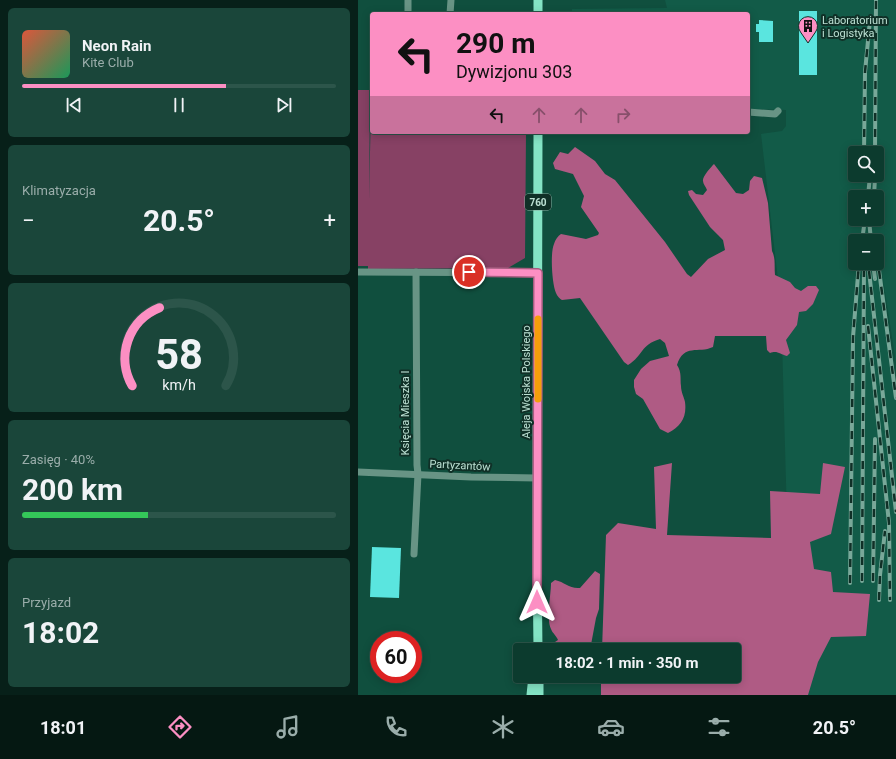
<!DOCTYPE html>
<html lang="pl">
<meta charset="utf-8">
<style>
body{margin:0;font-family:Roboto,sans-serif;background:#1a463a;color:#f1f3f6;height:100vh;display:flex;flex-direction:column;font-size:15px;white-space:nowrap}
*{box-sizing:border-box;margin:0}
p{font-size:13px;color:#9aadaa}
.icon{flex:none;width:22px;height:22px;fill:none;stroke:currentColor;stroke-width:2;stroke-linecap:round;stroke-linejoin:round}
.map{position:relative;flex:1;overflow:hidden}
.drawer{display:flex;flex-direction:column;gap:8px;padding:8px;background:#072019;width:358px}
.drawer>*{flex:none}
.top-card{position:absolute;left:12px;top:12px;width:380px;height:122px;border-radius:4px;box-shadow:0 2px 10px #0003,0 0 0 1px #2c554a;background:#fc8fc3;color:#111;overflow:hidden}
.tools{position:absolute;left:490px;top:146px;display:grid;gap:8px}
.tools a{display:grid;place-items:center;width:36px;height:36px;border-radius:4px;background:#0c3b2e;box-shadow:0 2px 10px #0003,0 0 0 1px #2c554a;font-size:20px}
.speed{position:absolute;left:12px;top:631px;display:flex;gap:8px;font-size:20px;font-weight:700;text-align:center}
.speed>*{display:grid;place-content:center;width:52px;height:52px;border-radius:50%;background:#0c3b2e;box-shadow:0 2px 10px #0003,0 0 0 1px #2c554a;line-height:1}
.speed .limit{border:6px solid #d22;background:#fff;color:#111}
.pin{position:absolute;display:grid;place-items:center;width:34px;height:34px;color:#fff;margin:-17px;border:2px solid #fff;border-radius:50%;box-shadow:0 1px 4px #0007}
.me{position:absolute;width:44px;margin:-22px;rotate:0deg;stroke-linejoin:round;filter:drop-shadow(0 0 3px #0008)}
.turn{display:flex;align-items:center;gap:14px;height:84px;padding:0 20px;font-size:18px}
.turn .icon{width:52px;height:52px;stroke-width:2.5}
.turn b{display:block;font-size:28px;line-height:34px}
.lanes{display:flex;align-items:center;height:38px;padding:0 20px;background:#0003;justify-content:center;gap:20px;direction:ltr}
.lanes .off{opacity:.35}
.big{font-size:30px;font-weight:700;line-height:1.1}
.drawer .widget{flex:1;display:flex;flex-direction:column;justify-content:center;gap:6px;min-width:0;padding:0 14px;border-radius:6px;background:#1a463a}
.drawer .dial{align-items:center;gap:0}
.dial svg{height:104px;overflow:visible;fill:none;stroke:#2c554a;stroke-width:7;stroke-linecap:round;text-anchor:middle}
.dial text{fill:#f1f3f6;stroke:none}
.song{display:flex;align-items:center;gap:12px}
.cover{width:48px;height:48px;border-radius:6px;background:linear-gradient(135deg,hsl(10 70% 55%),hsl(150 70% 35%))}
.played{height:4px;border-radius:2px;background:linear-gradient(90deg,#fc8fc3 65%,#2c554a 65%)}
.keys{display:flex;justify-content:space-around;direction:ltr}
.heat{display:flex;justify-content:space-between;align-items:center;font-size:22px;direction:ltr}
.charge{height:6px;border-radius:3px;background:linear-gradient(90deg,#34c759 40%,#2c554a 0)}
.trip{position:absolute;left:155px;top:643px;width:228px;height:40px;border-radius:4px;background:#0c3b2e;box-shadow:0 2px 10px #0003,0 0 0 1px #2c554a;font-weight:700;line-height:40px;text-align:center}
.menu{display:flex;height:64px;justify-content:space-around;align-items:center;background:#051812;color:#9aadaa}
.menu .icon{width:28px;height:28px}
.menu .on{color:#fc8fc3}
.menu b{font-size:18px;color:#f1f3f6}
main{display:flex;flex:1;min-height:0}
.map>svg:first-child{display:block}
</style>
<main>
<section class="drawer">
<div class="widget">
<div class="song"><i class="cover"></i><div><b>Neon Rain</b><p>Kite Club</p></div></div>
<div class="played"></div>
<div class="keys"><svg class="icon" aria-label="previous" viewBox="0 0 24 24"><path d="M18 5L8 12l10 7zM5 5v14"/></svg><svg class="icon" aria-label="pause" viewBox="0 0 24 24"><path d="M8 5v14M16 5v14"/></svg><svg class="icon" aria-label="next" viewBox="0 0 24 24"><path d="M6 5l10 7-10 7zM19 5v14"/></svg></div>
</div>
<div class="widget"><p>Klimatyzacja</p>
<div class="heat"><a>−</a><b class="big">20.5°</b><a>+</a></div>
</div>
<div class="widget dial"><svg viewBox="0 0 100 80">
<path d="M14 69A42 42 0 1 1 86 69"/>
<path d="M14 69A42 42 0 0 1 35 9" stroke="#fc8fc3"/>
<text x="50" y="56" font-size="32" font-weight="700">58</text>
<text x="50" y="72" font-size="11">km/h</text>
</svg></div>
<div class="widget"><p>Zasięg · 40%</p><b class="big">200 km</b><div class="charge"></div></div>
<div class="widget"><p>Przyjazd</p><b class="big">18:02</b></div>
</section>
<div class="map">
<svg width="538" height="695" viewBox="0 0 538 695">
<rect width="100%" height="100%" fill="#104f3e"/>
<!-- built -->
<path fill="#125b48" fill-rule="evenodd" d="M 307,0 L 538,0 L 538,363 L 524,272 L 538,388 L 538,695 L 434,695 L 423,305 L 403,134 L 424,131 L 428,126 L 428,110 L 390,109 L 390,14 L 214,14 L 214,9 L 309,8 ZM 497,153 L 519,153 L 519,175 L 497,175 ZM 497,197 L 519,197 L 519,219 L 497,219 ZM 497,241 L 519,241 L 519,263 L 497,263 Z"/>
<!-- green -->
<polygon fill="#874164" points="14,58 14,132 168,132 167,258 150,268 10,269 10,266 0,266 0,90 12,90 11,200"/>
<!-- forest -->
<g fill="#af5b84">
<path d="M 217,147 L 237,161 L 247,174 L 257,180 L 307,242 L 329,274 L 333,277 L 350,259 L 367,250 L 365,240 L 352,227 L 331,195 L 330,191 L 334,190 L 338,194 L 345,195 L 349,190 C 348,187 345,184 345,181 C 344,177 353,167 356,164 L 378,193 L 385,194 L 391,190 L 392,181 L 396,176 L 404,178 L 410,203 L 414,251 C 418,259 416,266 417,275 L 432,282 L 437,288 L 443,291 L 450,286 L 458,286 L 461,290 L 455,304 L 448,311 L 441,312 L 439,325 L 428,340 L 432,353 L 429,356 C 422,354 419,350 412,353 L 409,350 L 408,336 L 357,336 L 355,347 C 340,354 326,343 319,365 C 324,373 322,378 323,386 C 323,392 326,397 327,402 C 329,417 323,426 310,433 L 302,429 L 285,399 L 278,394 L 276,387 L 276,380 L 283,369 L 292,361 L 311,356 L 307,343 L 302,339 C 282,345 286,355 270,365 L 266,362 L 222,298 L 204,300 C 202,299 199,296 198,293 C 194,284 192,253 196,244 C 197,240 200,236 203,234 L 228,239 L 240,235 L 241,233 L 223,207 L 226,196 L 215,174 L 197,169 L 195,163 L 202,152 L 210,154 Z"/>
<polygon points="314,463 309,535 413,538 412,491 462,494 465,463 487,467 473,534 452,542 456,569 473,572 475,592 512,594 508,636 473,637 460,662 450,695 243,695 243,676 376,676 376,650 244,650 248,535 260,523 298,529 296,467"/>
<path d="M 237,571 L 242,574 L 241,609 L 238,618 L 232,650 L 193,650 L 194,644 L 200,640 C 198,635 195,634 193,629 C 188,618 193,595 193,583 L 197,580 C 207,582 211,589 222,588 Z"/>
</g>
<!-- building -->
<g fill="#5ae5df">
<rect x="441" y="11" width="18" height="64"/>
<polygon points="401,20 415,21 415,42 401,42 401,32 398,32 398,24 401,24"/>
<polygon points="14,547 43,548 41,598 12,597"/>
</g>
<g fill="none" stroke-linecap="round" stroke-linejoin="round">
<!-- minor -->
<g stroke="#689485" stroke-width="7">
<polyline points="50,14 50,0"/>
<polyline points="92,14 93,0"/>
<polyline points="390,112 417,114 420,111"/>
<polyline points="0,272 180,273"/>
<polyline points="0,472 113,477 179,478"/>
<polyline points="56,554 60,474 59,465 58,272"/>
</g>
<!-- major -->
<g stroke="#84e4c5" stroke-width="9">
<polyline points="180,14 180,0"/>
<polyline points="180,132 179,558 180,650"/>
<polyline points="181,676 181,695"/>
<polyline points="173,695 175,676"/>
</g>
<!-- rail casing -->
<g stroke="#79a899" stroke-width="4">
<g id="rail">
<polyline points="506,153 507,72 512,20"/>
<polyline points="517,153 518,0"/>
<polyline points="510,197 512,175"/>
<polyline points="516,197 517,177"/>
<polyline points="511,219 513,241"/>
<polyline points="504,241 507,219"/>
<polyline points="519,255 538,398"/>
<polyline points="515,263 517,279"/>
<polyline points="511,271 538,512"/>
<polyline points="510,326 531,523 532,600"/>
<polyline points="504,581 506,265"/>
<polyline points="515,581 517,439"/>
<polyline points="492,583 495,337 501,263"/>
<polyline points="521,600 522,575 527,531"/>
</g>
</g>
<!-- rail -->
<use href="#rail" stroke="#103027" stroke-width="2.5" stroke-dasharray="8" stroke-linecap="butt"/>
</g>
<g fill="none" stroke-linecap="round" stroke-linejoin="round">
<!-- route casing -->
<g stroke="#a45d7f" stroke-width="10">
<polyline id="route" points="111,272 180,273 179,602"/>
</g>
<!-- route -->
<use href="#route" stroke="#fc8fc3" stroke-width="7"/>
<!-- slow -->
<polyline stroke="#f59e0b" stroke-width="7" points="180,399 180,319"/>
</g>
<!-- icons -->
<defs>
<g id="building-pin" transform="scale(1)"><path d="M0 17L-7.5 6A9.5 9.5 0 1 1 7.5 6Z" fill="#fc8fc3" stroke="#103027"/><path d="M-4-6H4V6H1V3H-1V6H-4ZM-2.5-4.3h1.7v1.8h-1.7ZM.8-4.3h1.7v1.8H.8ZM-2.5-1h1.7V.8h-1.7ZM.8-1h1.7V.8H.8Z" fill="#111"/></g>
</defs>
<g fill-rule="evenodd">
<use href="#building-pin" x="450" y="26"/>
</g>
<g text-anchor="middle" stroke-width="4" stroke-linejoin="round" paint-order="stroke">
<!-- shield labels -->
<rect fill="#103027" stroke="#88ab9f" stroke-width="1" x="167" y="194" width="26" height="16" rx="3"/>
<g font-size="10" font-weight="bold" fill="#bce0d3">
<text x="180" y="206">760</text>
</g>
<!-- poi labels -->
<g font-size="11" fill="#bce0d3" stroke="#103027" text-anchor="start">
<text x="464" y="24">Laboratorium<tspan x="464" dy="13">i Logistyka</tspan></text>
</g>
<!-- street labels -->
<g font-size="11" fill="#bce0d3" stroke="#103027">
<text transform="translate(168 382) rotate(-90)" y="4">Aleja Wojska Polskiego</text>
<text transform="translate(47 413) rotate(-90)" y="4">Księcia Mieszka I</text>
<text transform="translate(102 465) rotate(3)" y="4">Partyzantów</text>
</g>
</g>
</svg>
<div class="tools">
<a><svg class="icon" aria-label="search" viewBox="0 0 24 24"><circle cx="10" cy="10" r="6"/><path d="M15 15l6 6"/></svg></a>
<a>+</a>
<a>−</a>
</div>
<div class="speed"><div class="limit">60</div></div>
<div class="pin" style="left:111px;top:272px;background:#d93025"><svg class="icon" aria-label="arrive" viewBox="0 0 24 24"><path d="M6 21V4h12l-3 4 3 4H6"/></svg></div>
<svg class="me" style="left:179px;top:602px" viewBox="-20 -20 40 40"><path d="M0-17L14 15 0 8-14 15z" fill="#fc8fc3" stroke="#fff" stroke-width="4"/></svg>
<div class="trip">18:02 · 1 min · 350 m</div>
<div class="top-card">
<div class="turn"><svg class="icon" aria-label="left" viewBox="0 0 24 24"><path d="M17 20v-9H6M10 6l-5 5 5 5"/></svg><div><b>290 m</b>Dywizjonu 303</div></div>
<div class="lanes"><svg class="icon" aria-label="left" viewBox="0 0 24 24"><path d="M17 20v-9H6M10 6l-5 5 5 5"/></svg><svg class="icon off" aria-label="ahead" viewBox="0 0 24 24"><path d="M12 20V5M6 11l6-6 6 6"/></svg><svg class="icon off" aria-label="ahead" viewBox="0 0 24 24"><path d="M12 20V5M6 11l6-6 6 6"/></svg><svg class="icon off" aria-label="right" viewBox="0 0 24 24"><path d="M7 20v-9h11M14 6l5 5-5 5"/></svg></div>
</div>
</div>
</main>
<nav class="menu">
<b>18:01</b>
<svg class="icon on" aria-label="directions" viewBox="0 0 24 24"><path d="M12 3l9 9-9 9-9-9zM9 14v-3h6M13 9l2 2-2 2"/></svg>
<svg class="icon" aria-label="music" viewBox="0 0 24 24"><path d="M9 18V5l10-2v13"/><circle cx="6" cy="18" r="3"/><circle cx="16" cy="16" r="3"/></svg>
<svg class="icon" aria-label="phone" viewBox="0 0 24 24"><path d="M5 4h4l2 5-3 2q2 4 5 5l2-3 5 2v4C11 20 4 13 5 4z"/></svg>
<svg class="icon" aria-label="climate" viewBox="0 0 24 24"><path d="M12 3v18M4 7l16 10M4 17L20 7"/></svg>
<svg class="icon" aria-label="car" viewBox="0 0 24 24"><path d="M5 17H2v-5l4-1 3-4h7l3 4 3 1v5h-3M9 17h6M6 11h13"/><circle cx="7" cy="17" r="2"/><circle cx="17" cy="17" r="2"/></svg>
<svg class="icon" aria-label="filters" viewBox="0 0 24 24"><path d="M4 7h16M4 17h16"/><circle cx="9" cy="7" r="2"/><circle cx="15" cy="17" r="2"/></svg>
<b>20.5°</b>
</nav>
